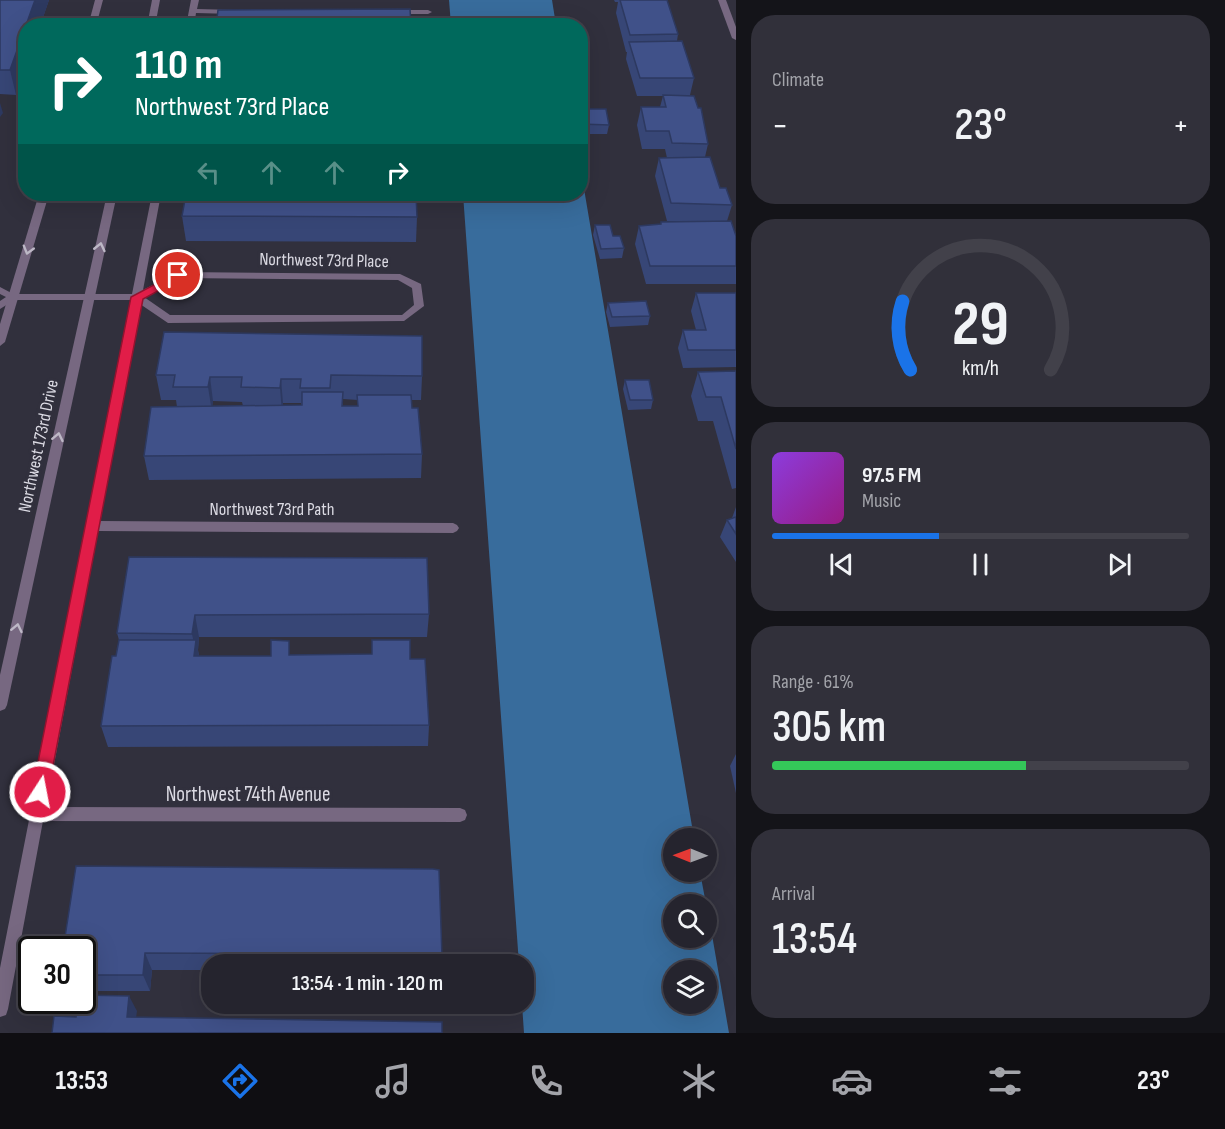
<!DOCTYPE html>
<meta charset="utf-8">
<style>
body{margin:0;font-family:"Sofia Sans Condensed",sans-serif;background:#31303a;color:#f1f3f6;height:100vh;display:flex;flex-direction:column;font-size:22px;white-space:nowrap}
*{box-sizing:border-box;margin:0}
p{font-size:20px;color:#a3a4aa}
.icon{flex:none;width:33px;height:33px;fill:none;stroke:currentColor;stroke-width:2;stroke-linecap:round;stroke-linejoin:round}
.map{position:relative;flex:1;overflow:hidden}
.drawer{display:flex;flex-direction:column;gap:15px;padding:15px;background:#141419;width:489px}
.drawer>*{flex:none}
.hud{position:absolute;left:18px;top:18px;width:570px;height:183px;border-radius:24px;box-shadow:0 6px 24px #0002,0 0 0 2px #42414a;background:#00695c;color:#fff;overflow:hidden}
.needle{width:39px;rotate:271deg}
.fabs{position:absolute;left:663px;top:828px;display:grid;gap:12px}
.fabs a{display:grid;place-items:center;width:54px;height:54px;border-radius:50%;background:#25242e;box-shadow:0 6px 24px #0002,0 0 0 2px #42414a;font-size:30px}
.speed{position:absolute;left:18px;top:936px;display:flex;gap:12px;font-size:30px;font-weight:700;text-align:center}
.speed>*{display:grid;place-content:center;width:78px;height:78px;border-radius:50%;background:#25242e;box-shadow:0 6px 24px #0002,0 0 0 2px #42414a;line-height:1}
.speed .limit{border:3px solid #111;border-radius:9px;background:#fff;color:#111}
.pin{position:absolute;display:grid;place-items:center;width:51px;height:51px;color:#fff;margin:-26px;border:3px solid #fff;border-radius:50%;box-shadow:0 2px 6px #0007}
.me{position:absolute;width:66px;margin:-33px;rotate:11deg;stroke-linejoin:round;filter:drop-shadow(0 0 4px #0008)}
.turn{display:flex;align-items:center;gap:21px;height:126px;padding:0 18px;font-size:27px}
.turn .icon{width:78px;height:78px;stroke-width:2.5}
.turn b{display:block;font-size:42px;line-height:51px}
.lanes{display:flex;align-items:center;height:57px;padding:0 18px;background:#0003;justify-content:center;gap:30px;direction:ltr}
.lanes .off{opacity:.35}
.big{font-size:45px;font-weight:600;line-height:1.1}
.drawer .card{flex:1;display:flex;flex-direction:column;justify-content:center;gap:9px;min-width:0;padding:0 21px;border-radius:24px;background:#31303a}
.drawer .dial{align-items:center;gap:0}
.dial svg{height:156px;overflow:visible;fill:none;stroke:#42414a;stroke-width:7;stroke-linecap:round;text-anchor:middle}
.dial text{fill:#f1f3f6;stroke:none}
.song{display:flex;align-items:center;gap:18px}
.cover{width:72px;height:72px;border-radius:9px;background:linear-gradient(135deg,hsl(270 70% 55%),hsl(310 70% 35%))}
.played{height:6px;border-radius:3px;background:linear-gradient(90deg,#1a73e8 40%,#42414a 40%)}
.keys{display:flex;justify-content:space-around;direction:ltr}
.heat{display:flex;justify-content:space-between;align-items:center;font-size:33px;direction:ltr}
.charge{height:9px;border-radius:4px;background:linear-gradient(90deg,#34c759 61%,#42414a 0)}
.trip{position:absolute;left:201px;top:954px;width:333px;height:60px;border-radius:24px;background:#25242e;box-shadow:0 6px 24px #0002,0 0 0 2px #42414a;font-weight:600;line-height:60px;text-align:center}
.tab-bar{display:flex;height:96px;justify-content:space-around;align-items:center;background:#0f0e12;color:#a3a4aa}
.tab-bar .icon{width:42px;height:42px}
.tab-bar .selected{color:#1a73e8}
.tab-bar b{font-size:27px;color:#f1f3f6}
main{display:flex;flex:1;min-height:0}
.map>svg:first-child{display:block}
</style>
<main>
<div class="map">
<svg width="736" height="1033" viewBox="0 0 736 1033">
<rect width="100%" height="100%" fill="#31303d"/>
<!-- water -->
<g fill="#386c9c" fill-rule="evenodd">
<polygon points="449,0 552,0 556,25 451,25"/>
<path d="M 581,171 L 694,838 L 674,838 L 674,872 L 700,872 L 706,904 L 674,904 L 674,938 L 706,938 L 707,906 L 729,1033 L 524,1033 L 522,1004 L 524,964 L 519,964 L 463,194 L 580,194 ZM 674,970 L 706,970 L 706,1004 L 674,1004 Z"/>
</g>
<g fill="none" stroke-linecap="round" stroke-linejoin="round">
<!-- service -->
<polygon fill="#776881" fill-rule="evenodd" points="0,287 19,297 0,309 0,301 6,297 0,294"/>
<!-- minor -->
<g fill="#776881" fill-rule="evenodd">
<polygon points="191,0 199,0 197,9 234,10 238,12 234,14 196,13 194,26 186,26"/>
<polygon points="718,0 726,0 736,27 736,40 732,38"/>
<polygon points="392,10 428,10 432,12 428,14 392,14"/>
<path d="M 152,194 L 161,194 L 143,290 L 178,272 L 400,274 L 421,284 L 424,306 L 404,321 L 168,323 L 140,304 L 99,521 L 453,523 L 457,525 L 459,528 L 457,531 L 453,533 L 98,531 L 46,807 L 460,808 L 465,810 L 467,815 L 465,820 L 460,822 L 43,821 L 8,1009 L 6,1015 L 0,1017 L 0,968 L 131,300 L 14,300 L 9,297 L 14,294 L 132,294 ZM 180,278 L 398,280 L 412,288 L 414,305 L 402,315 L 170,315 L 144,297 Z"/>
</g>
<!-- tertiary -->
<g fill="#776881" fill-rule="evenodd">
<polygon points="95,0 103,0 96,26 88,26"/>
<polygon points="152,0 160,0 155,26 147,26"/>
<polygon points="39,194 49,194 5,342 0,346 0,324"/>
<polygon points="107,194 117,194 7,705 5,709 0,711 0,675"/>
</g>
</g>
<!-- wall -->
<g fill="#374676" fill-rule="evenodd">
<polygon points="0,0 49,0 40,26 26,26 26,68 16,95 0,94"/>
<polygon points="614,0 667,0 678,34 677,41 694,78 690,95 708,144 705,157 720,188 732,205 727,221 736,236 736,284 646,284 635,244 639,226 661,224 661,222 695,222 667,221 655,176 659,158 667,158 665,149 642,149 637,125 641,107 660,107 663,96 637,96 626,59 627,52 626,52 616,13 618,2 615,2"/>
<polygon points="580,109 609,125 607,134 580,134"/>
<polygon points="182,216 417,217 416,242 186,241"/>
<polygon points="595,225 613,236 624,248 622,258 600,259 593,235"/>
<polygon points="696,293 736,293 736,367 683,368 678,348 683,330 696,330 691,311"/>
<polygon points="608,303 650,316 648,325 610,327 606,312"/>
<path d="M 164,332 L 422,376 L 421,400 L 412,400 L 412,408 L 422,454 L 421,478 L 149,480 L 144,456 L 177,407 L 176,400 L 161,400 L 156,375 ZM 343,399 L 358,400 L 358,406 L 343,406 ZM 213,401 L 242,402 L 243,406 L 212,406 ZM 283,403 L 301,403 L 301,405 L 283,406 Z"/>
<polygon points="736,371 736,488 732,489 713,421 698,421 691,396 698,372"/>
<polygon points="625,380 653,400 651,409 628,410 623,389"/>
<polygon points="736,507 736,562 720,537 727,520 732,518"/>
<polygon points="129,557 429,614 427,637 199,637 198,650 199,656 271,656 290,655 372,654 372,640 410,659 429,725 428,746 108,747 101,726 119,640 117,633"/>
<polygon points="736,754 736,793 730,766"/>
<polygon points="76,866 442,957 441,964 212,964 212,970 152,970 150,991 88,991 82,981 82,950"/>
</g>
<!-- shaded-wall -->
<g fill="#2d3960">
<polygon points="35,0 49,0 40,26 26,26"/>
<polygon points="26,27 26,68 16,95 10,70"/>
<polygon points="0,103 3,113 0,117"/>
<polygon points="210,377 213,401 212,412 208,387"/>
<polygon points="281,379 283,403 282,413 280,388"/>
<polygon points="195,615 199,637 198,650 200,663 194,656 195,648 192,634"/>
<polygon points="145,953 152,970 150,991 143,975"/>
<polygon points="129,996 137,1011 134,1032 127,1017"/>
</g>
<!-- building -->
<g fill="#405189" stroke="#2d3960" stroke-width="1.5">
<polygon points="0,0 35,0 10,70 0,70"/>
<polygon points="620,0 667,0 678,34 630,35"/>
<polygon points="410,9 411,26 216,26 218,10"/>
<polygon points="682,41 694,78 640,78 629,42"/>
<polygon points="663,95 694,96 698,108 701,108 708,144 672,143 669,131 646,131 641,107 666,107"/>
<polygon points="580,109 606,109 609,125 580,124"/>
<polygon points="710,157 720,188 726,188 732,205 671,203 659,158"/>
<polygon points="186,194 416,194 417,217 182,216"/>
<polygon points="731,221 736,236 736,266 650,266 639,226 661,224 661,222"/>
<polygon points="595,225 610,225 613,236 620,236 624,248 601,249"/>
<polygon points="696,293 736,293 736,350 688,350 683,330 706,330"/>
<polygon points="646,301 650,316 612,317 608,303"/>
<polygon points="164,332 422,336 422,376 331,375 330,388 300,388 301,379 281,379 280,388 241,387 242,377 210,377 208,387 173,387 175,375 156,375"/>
<polygon points="736,371 736,449 721,397 706,397 698,372"/>
<polygon points="625,380 649,380 653,400 630,400"/>
<polygon points="302,392 343,392 342,406 358,406 357,395 411,395 412,408 418,408 422,454 144,456 151,407 302,405"/>
<polygon points="736,517 736,534 727,520"/>
<polygon points="129,557 427,558 429,614 195,615 192,634 117,633"/>
<polygon points="119,640 196,640 194,656 271,656 271,640 289,641 289,655 372,654 372,640 410,640 410,659 425,659 429,725 101,726 112,656 116,656"/>
<polygon points="76,866 433,869 439,870 442,957 431,957 431,964 356,964 355,954 145,953 143,975 82,975 82,950 63,950"/>
<polygon points="82,995 129,996 127,1017 442,1022 442,1033 52,1033 54,1016 76,1017 79,1000 82,1000"/>
</g>
<!-- one-way arrows -->
<defs><path id="oneway-chevron" d="M-2-3.5L2.5 0L-2 3.5" fill="none" stroke-width="1.6" stroke-linecap="round" stroke-linejoin="round" transform="scale(1.5)"/></defs>
<g stroke="#bdb8c6">
<use href="#oneway-chevron" transform="translate(100 247) rotate(-77)"/>
<use href="#oneway-chevron" transform="translate(28 250) rotate(106)"/>
<use href="#oneway-chevron" transform="translate(58 437) rotate(-78)"/>
<use href="#oneway-chevron" transform="translate(17 628) rotate(-78)"/>
</g>
<!-- route -->
<polygon fill="#e11d48" stroke="#92132f" stroke-width="1.5" points="178,272 183,275 182,278 143,299 48,792 46,797 40,799 34,797 32,792 131,297"/>
<g text-anchor="middle" stroke-width="6" stroke-linejoin="round" paint-order="stroke">
<!-- street labels -->
<g font-size="18" fill="#dbdae3" stroke="#31303d">
<text transform="translate(324 260) rotate(1)" y="6">Northwest 73rd Place</text>
<text transform="translate(38 446) rotate(-78)" y="6">Northwest 173rd Drive</text>
<text x="272" y="515">Northwest 73rd Path</text>
</g>
<!-- near-street labels -->
<g font-size="21" fill="#dbdae3" stroke="#31303d">
<text x="248" y="801">Northwest 74th Avenue</text>
</g>
</g>
</svg>
<div class="fabs">
<a><svg class="needle" viewBox="-14 -14 28 28"><path d="M0-13l5 13h-10z" fill="#e53935"/><path d="M0 13l5-13h-10z" fill="#a3a4aa"/></svg></a>
<a><svg class="icon" aria-label="search" viewBox="0 0 24 24"><circle cx="10" cy="10" r="6"/><path d="M15 15l6 6"/></svg></a>
<a><svg class="icon" aria-label="layers" viewBox="0 0 24 24"><path d="M12 4l9 5-9 5-9-5zM3 14l9 5 9-5"/></svg></a>
</div>
<div class="speed"><div class="limit">30</div></div>
<div class="pin" style="left:178px;top:275px;background:#d93025"><svg class="icon" aria-label="arrive" viewBox="0 0 24 24"><path d="M6 21V4h12l-3 4 3 4H6"/></svg></div>
<svg class="me" style="left:40px;top:792px" viewBox="-20 -20 40 40"><circle r="17" fill="#e11d48" stroke="#fff" stroke-width="3"/><path d="M0-11L8 9 0 5-8 9z" fill="#fff"/></svg>
<div class="trip">13:54 · 1 min · 120 m</div>
<div class="hud">
<div class="turn"><svg class="icon" aria-label="right" viewBox="0 0 24 24"><path d="M7 20v-9h11M14 6l5 5-5 5"/></svg><div><b>110 m</b>Northwest 73rd Place</div></div>
<div class="lanes"><svg class="icon off" aria-label="left" viewBox="0 0 24 24"><path d="M17 20v-9H6M10 6l-5 5 5 5"/></svg><svg class="icon off" aria-label="ahead" viewBox="0 0 24 24"><path d="M12 20V5M6 11l6-6 6 6"/></svg><svg class="icon off" aria-label="ahead" viewBox="0 0 24 24"><path d="M12 20V5M6 11l6-6 6 6"/></svg><svg class="icon" aria-label="right" viewBox="0 0 24 24"><path d="M7 20v-9h11M14 6l5 5-5 5"/></svg></div>
</div>
</div>
<section class="drawer">
<div class="card"><p>Climate</p>
<div class="heat"><a>−</a><b class="big">23°</b><a>+</a></div>
</div>
<div class="card dial"><svg viewBox="0 0 100 80">
<path d="M14 69A42 42 0 1 1 86 69"/>
<path d="M14 69A42 42 0 0 1 10 34" stroke="#1a73e8"/>
<text x="50" y="56" font-size="32" font-weight="700">29</text>
<text x="50" y="72" font-size="11">km/h</text>
</svg></div>
<div class="card">
<div class="song"><i class="cover"></i><div><b>97.5 FM</b><p>Music</p></div></div>
<div class="played"></div>
<div class="keys"><svg class="icon" aria-label="previous" viewBox="0 0 24 24"><path d="M18 5L8 12l10 7zM5 5v14"/></svg><svg class="icon" aria-label="pause" viewBox="0 0 24 24"><path d="M8 5v14M16 5v14"/></svg><svg class="icon" aria-label="next" viewBox="0 0 24 24"><path d="M6 5l10 7-10 7zM19 5v14"/></svg></div>
</div>
<div class="card"><p>Range · 61%</p><b class="big">305 km</b><div class="charge"></div></div>
<div class="card"><p>Arrival</p><b class="big">13:54</b></div>
</section>
</main>
<nav class="tab-bar">
<b>13:53</b>
<svg class="icon selected" aria-label="directions" viewBox="0 0 24 24"><path d="M12 3l9 9-9 9-9-9zM9 14v-3h6M13 9l2 2-2 2"/></svg>
<svg class="icon" aria-label="music" viewBox="0 0 24 24"><path d="M9 18V5l10-2v13"/><circle cx="6" cy="18" r="3"/><circle cx="16" cy="16" r="3"/></svg>
<svg class="icon" aria-label="phone" viewBox="0 0 24 24"><path d="M5 4h4l2 5-3 2q2 4 5 5l2-3 5 2v4C11 20 4 13 5 4z"/></svg>
<svg class="icon" aria-label="climate" viewBox="0 0 24 24"><path d="M12 3v18M4 7l16 10M4 17L20 7"/></svg>
<svg class="icon" aria-label="car" viewBox="0 0 24 24"><path d="M5 17H2v-5l4-1 3-4h7l3 4 3 1v5h-3M9 17h6M6 11h13"/><circle cx="7" cy="17" r="2"/><circle cx="17" cy="17" r="2"/></svg>
<svg class="icon" aria-label="filters" viewBox="0 0 24 24"><path d="M4 7h16M4 17h16"/><circle cx="9" cy="7" r="2"/><circle cx="15" cy="17" r="2"/></svg>
<b>23°</b>
</nav>
